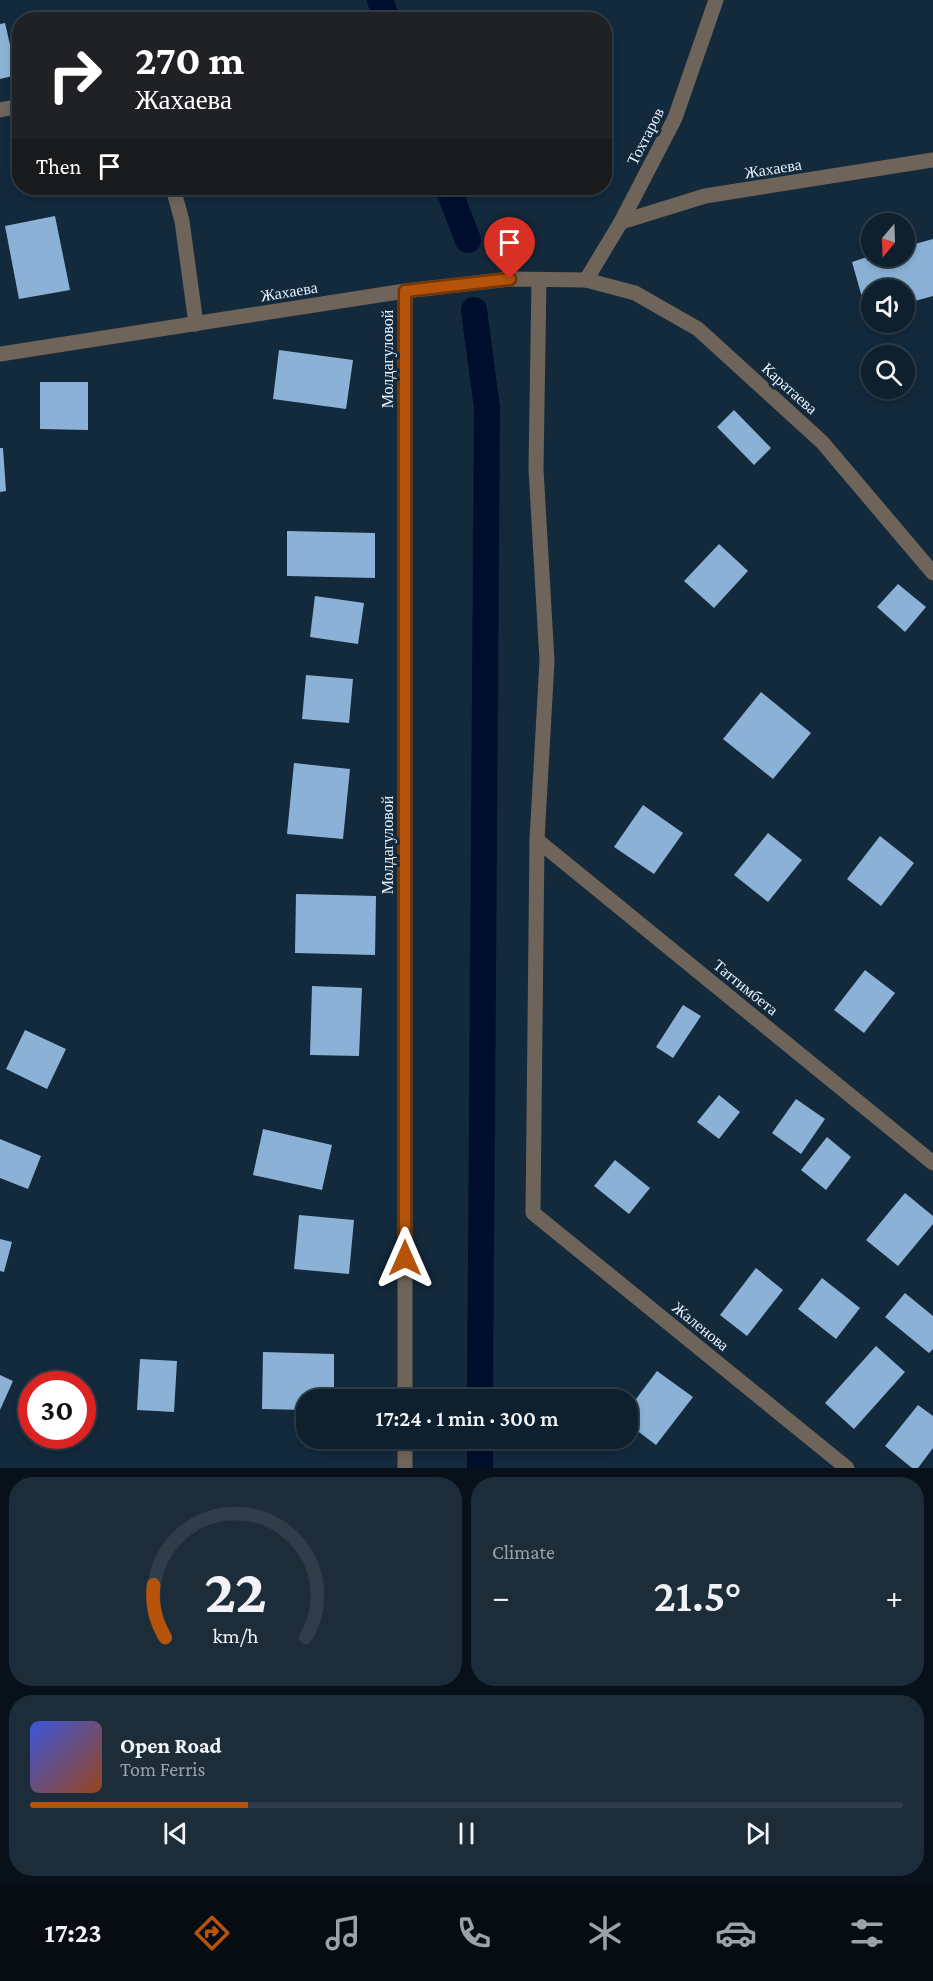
<!DOCTYPE html>
<meta charset="utf-8">
<style>
body{margin:0;font-family:"Crimson Pro",serif;background:#1c2c39;color:#f1f3f6;height:100vh;display:flex;flex-direction:column;font-size:22px;white-space:nowrap}
*{box-sizing:border-box;margin:0}
p{font-size:20px;color:#9ba2aa}
.icon{flex:none;width:33px;height:33px;fill:none;stroke:currentColor;stroke-width:2;stroke-linecap:round;stroke-linejoin:round}
.map{position:relative;height:1468px;overflow:hidden}
.side{display:flex;flex-direction:column;gap:9px;padding:9px;background:#081119;flex:1}
.side>*{flex:none}
.hud{position:absolute;left:12px;top:12px;width:600px;height:183px;border-radius:24px;box-shadow:0 3px 9px #0003,0 0 0 2px #2e3d49;background:#202124;color:#fff;overflow:hidden}
.needle{width:39px;rotate:199deg}
.controls{position:absolute;left:861px;top:213px;display:grid;gap:12px}
.controls a{display:grid;place-items:center;width:54px;height:54px;border-radius:50%;background:#0e1f2d;box-shadow:0 3px 9px #0003,0 0 0 2px #2e3d49;font-size:30px}
.speed{position:absolute;left:18px;top:1371px;display:flex;gap:12px;font-size:30px;font-weight:700;text-align:center}
.speed>*{display:grid;place-content:center;width:78px;height:78px;border-radius:50%;background:#0e1f2d;box-shadow:0 3px 9px #0003,0 0 0 2px #2e3d49;line-height:1}
.speed .limit{border:9px solid #d22;background:#fff;color:#111}
.pin{position:absolute;display:grid;place-items:center;width:51px;height:51px;color:#fff;margin:-62px -26px;border-radius:50% 50% 50% 0;rotate:-45deg;box-shadow:0 0 6px #0007}
.pin .icon{rotate:45deg}
.me{position:absolute;width:66px;margin:-33px;rotate:0deg;stroke-linejoin:round;filter:drop-shadow(0 0 4px #0008)}
.turn{display:flex;align-items:center;gap:21px;height:126px;padding:0 24px;font-size:27px}
.turn .icon{width:78px;height:78px;stroke-width:2.5}
.turn b{display:block;font-size:42px;line-height:51px}
.then{display:flex;align-items:center;height:57px;padding:0 24px;background:#0003;gap:12px;font-size:22px}
.big{font-size:45px;font-weight:600;line-height:1.1}
.side .tile{flex:1;display:flex;flex-direction:column;justify-content:center;gap:9px;min-width:0;padding:0 21px;border-radius:24px;background:#1c2c39}
.side .dial{align-items:center;gap:0}
.dial svg{height:156px;overflow:visible;fill:none;stroke:#2e3d49;stroke-width:7;stroke-linecap:round;text-anchor:middle}
.dial text{fill:#f1f3f6;stroke:none}
.song{display:flex;align-items:center;gap:18px}
.cover{width:72px;height:72px;border-radius:9px;background:linear-gradient(135deg,hsl(230 70% 55%),hsl(20 70% 35%))}
.played{height:6px;border-radius:3px;background:linear-gradient(90deg,#b45309 25%,#2e3d49 25%)}
.keys{display:flex;justify-content:space-around;direction:ltr}
.heat{display:flex;justify-content:space-between;align-items:center;font-size:33px;direction:ltr}
.side .tiles{flex:1;display:grid;gap:9px;grid-template-columns:1fr 1fr}
.tile:last-child{grid-column:span 2}
.trip{position:absolute;left:296px;top:1389px;width:342px;height:60px;border-radius:24px;background:#0e1f2d;box-shadow:0 3px 9px #0003,0 0 0 2px #2e3d49;font-weight:600;line-height:60px;text-align:center}
.dock{display:flex;height:96px;justify-content:space-around;align-items:center;background:#060c12;color:#9ba2aa}
.dock .icon{width:42px;height:42px}
.dock .active{color:#b45309}
.dock b{font-size:27px;color:#f1f3f6}
.map>svg:first-child{display:block}
</style>
<div class="map">
<svg width="933" height="1468" viewBox="0 0 933 1468">
<rect width="100%" height="100%" fill="#13293c"/>
<g fill="none" stroke-linecap="round" stroke-linejoin="round">
<!-- canal -->
<g stroke="#000e2d" stroke-width="26">
<polyline points="380,0 387,20"/>
<polyline points="448,188 468,240"/>
<polyline points="474,310 487,408 480,1400"/>
<polyline points="480,1468 480,1438"/>
</g>
</g>
<!-- building -->
<g fill="#8bb2d6">
<polygon points="5,23 17,75 0,79 0,24"/>
<polygon points="20,138 20,178 18,178 14,139"/>
<polygon points="55,216 70,290 19,299 5,226"/>
<polygon points="933,239 933,296 904,304 904,290 872,290 872,313 867,315 852,262 870,256 904,256 904,247"/>
<polygon points="279,350 353,360 346,409 273,399"/>
<polygon points="40,382 88,382 88,430 40,429"/>
<polygon points="734,410 771,448 754,465 717,427"/>
<polygon points="0,448 3,448 6,491 0,492"/>
<polygon points="287,531 375,533 375,578 287,576"/>
<polygon points="719,544 748,571 714,608 684,581"/>
<polygon points="898,584 926,607 905,632 877,607"/>
<polygon points="315,596 364,603 358,644 310,637"/>
<polygon points="306,675 353,679 349,723 302,719"/>
<polygon points="761,692 811,733 773,779 723,739"/>
<polygon points="294,763 350,769 343,839 287,834"/>
<polygon points="643,805 683,833 654,874 614,847"/>
<polygon points="768,833 802,860 768,902 734,875"/>
<polygon points="880,836 914,863 881,906 847,879"/>
<polygon points="296,894 376,896 375,955 295,953"/>
<polygon points="865,970 895,993 864,1033 834,1010"/>
<polygon points="312,986 362,988 359,1056 310,1055"/>
<polygon points="683,1005 701,1016 673,1058 656,1047"/>
<polygon points="25,1030 66,1049 47,1089 6,1069"/>
<polygon points="719,1095 740,1112 719,1139 697,1122"/>
<polygon points="796,1099 825,1119 801,1154 772,1133"/>
<polygon points="263,1129 332,1145 322,1190 253,1175"/>
<polygon points="827,1137 851,1157 826,1190 801,1170"/>
<polygon points="0,1139 41,1156 28,1189 0,1178"/>
<polygon points="615,1160 650,1188 629,1214 594,1186"/>
<polygon points="905,1193 933,1216 933,1224 898,1266 866,1240"/>
<polygon points="299,1215 354,1220 349,1274 294,1269"/>
<polygon points="0,1239 12,1242 4,1272 0,1271"/>
<polygon points="756,1268 783,1290 747,1336 720,1315"/>
<polygon points="822,1278 860,1308 836,1339 798,1309"/>
<polygon points="905,1293 933,1316 933,1349 929,1353 885,1317"/>
<polygon points="876,1346 905,1372 854,1429 825,1403"/>
<polygon points="263,1352 334,1354 334,1400 306,1400 306,1410 262,1409"/>
<polygon points="140,1359 177,1361 174,1412 137,1410"/>
<polygon points="657,1371 693,1397 656,1445 627,1423 627,1411"/>
<polygon points="0,1375 13,1381 0,1410"/>
<polygon points="918,1405 933,1416 933,1448 918,1468 912,1468 885,1446"/>
</g>
<g fill="none" stroke-linecap="round" stroke-linejoin="round">
<!-- minor -->
<g stroke="#6e645a" stroke-width="15">
<polyline points="0,110 20,106"/>
<polyline points="173,188 182,221 196,324"/>
<polyline points="621,222 705,196 933,160"/>
<polyline points="539,280 536,469 547,661 537,840 533,1213 847,1468"/>
<polyline points="586,280 621,222 675,118 716,0"/>
<polyline points="405,291 405,1400"/>
<polyline points="0,354 405,291 510,279 586,280 635,293 698,329 822,442 933,573"/>
<polyline points="537,840 933,1163"/>
<polyline points="405,1438 405,1468"/>
</g>
</g>
<g fill="none" stroke-linecap="round" stroke-linejoin="round">
<!-- route casing -->
<g stroke="#753606" stroke-width="15">
<polyline id="route" points="405,1258 405,291 510,279"/>
</g>
<!-- route -->
<use href="#route" stroke="#b45309" stroke-width="10"/>
</g>
<g text-anchor="middle" stroke-width="6" stroke-linejoin="round" paint-order="stroke">
<!-- street labels -->
<g font-size="16" fill="#e8f3fd" stroke="#13293c">
<text transform="translate(645 136) rotate(-63)" y="6">Тохтаров</text>
<text transform="translate(773 168) rotate(-9)" y="6">Жахаева</text>
<text transform="translate(289 291) rotate(-9)" y="6">Жахаева</text>
<text transform="translate(387 359) rotate(-90)" y="6">Молдагуловой</text>
<text transform="translate(790 388) rotate(42)" y="6">Каратаева</text>
<text transform="translate(387 845) rotate(-90)" y="6">Молдагуловой</text>
<text transform="translate(746 987) rotate(39)" y="6">Таттимбета</text>
<text transform="translate(701 1326) rotate(39)" y="6">Жаленова</text>
</g>
</g>
</svg>
<div class="controls">
<a><svg class="needle" viewBox="-14 -14 28 28"><path d="M0-13l5 13h-10z" fill="#e53935"/><path d="M0 13l5-13h-10z" fill="#9ba2aa"/></svg></a>
<a><svg class="icon" aria-label="sound" viewBox="0 0 24 24"><path d="M4 9h4l5-4v14l-5-4H4zM17 9q2 3 0 6"/></svg></a>
<a><svg class="icon" aria-label="search" viewBox="0 0 24 24"><circle cx="10" cy="10" r="6"/><path d="M15 15l6 6"/></svg></a>
</div>
<div class="speed"><div class="limit">30</div></div>
<div class="pin" style="left:510px;top:279px;background:#d93025"><svg class="icon" aria-label="arrive" viewBox="0 0 24 24"><path d="M6 21V4h12l-3 4 3 4H6"/></svg></div>
<svg class="me" style="left:405px;top:1258px" viewBox="-20 -20 40 40"><path d="M0-17L14 15 0 8-14 15z" fill="#b45309" stroke="#fff" stroke-width="4"/></svg>
<div class="trip">17:24 · 1 min · 300 m</div>
<div class="hud">
<div class="turn"><svg class="icon" aria-label="right" viewBox="0 0 24 24"><path d="M7 20v-9h11M14 6l5 5-5 5"/></svg><div><b>270 m</b>Жахаева</div></div>
<div class="then">Then<svg class="icon" aria-label="arrive" viewBox="0 0 24 24"><path d="M6 21V4h12l-3 4 3 4H6"/></svg></div>
</div>
</div>
<section class="side">
<div class="tiles">
<div class="tile dial"><svg viewBox="0 0 100 80">
<path d="M14 69A42 42 0 1 1 86 69"/>
<path d="M14 69A42 42 0 0 1 8 42" stroke="#b45309"/>
<text x="50" y="56" font-size="32" font-weight="700">22</text>
<text x="50" y="72" font-size="11">km/h</text>
</svg></div>
<div class="tile"><p>Climate</p>
<div class="heat"><a>−</a><b class="big">21.5°</b><a>+</a></div>
</div>
<div class="tile">
<div class="song"><i class="cover"></i><div><b>Open Road</b><p>Tom Ferris</p></div></div>
<div class="played"></div>
<div class="keys"><svg class="icon" aria-label="previous" viewBox="0 0 24 24"><path d="M18 5L8 12l10 7zM5 5v14"/></svg><svg class="icon" aria-label="pause" viewBox="0 0 24 24"><path d="M8 5v14M16 5v14"/></svg><svg class="icon" aria-label="next" viewBox="0 0 24 24"><path d="M6 5l10 7-10 7zM19 5v14"/></svg></div>
</div>
</div>
</section>
<nav class="dock">
<b>17:23</b>
<svg class="icon active" aria-label="directions" viewBox="0 0 24 24"><path d="M12 3l9 9-9 9-9-9zM9 14v-3h6M13 9l2 2-2 2"/></svg>
<svg class="icon" aria-label="music" viewBox="0 0 24 24"><path d="M9 18V5l10-2v13"/><circle cx="6" cy="18" r="3"/><circle cx="16" cy="16" r="3"/></svg>
<svg class="icon" aria-label="phone" viewBox="0 0 24 24"><path d="M5 4h4l2 5-3 2q2 4 5 5l2-3 5 2v4C11 20 4 13 5 4z"/></svg>
<svg class="icon" aria-label="climate" viewBox="0 0 24 24"><path d="M12 3v18M4 7l16 10M4 17L20 7"/></svg>
<svg class="icon" aria-label="car" viewBox="0 0 24 24"><path d="M5 17H2v-5l4-1 3-4h7l3 4 3 1v5h-3M9 17h6M6 11h13"/><circle cx="7" cy="17" r="2"/><circle cx="17" cy="17" r="2"/></svg>
<svg class="icon" aria-label="filters" viewBox="0 0 24 24"><path d="M4 7h16M4 17h16"/><circle cx="9" cy="7" r="2"/><circle cx="15" cy="17" r="2"/></svg>
</nav>
